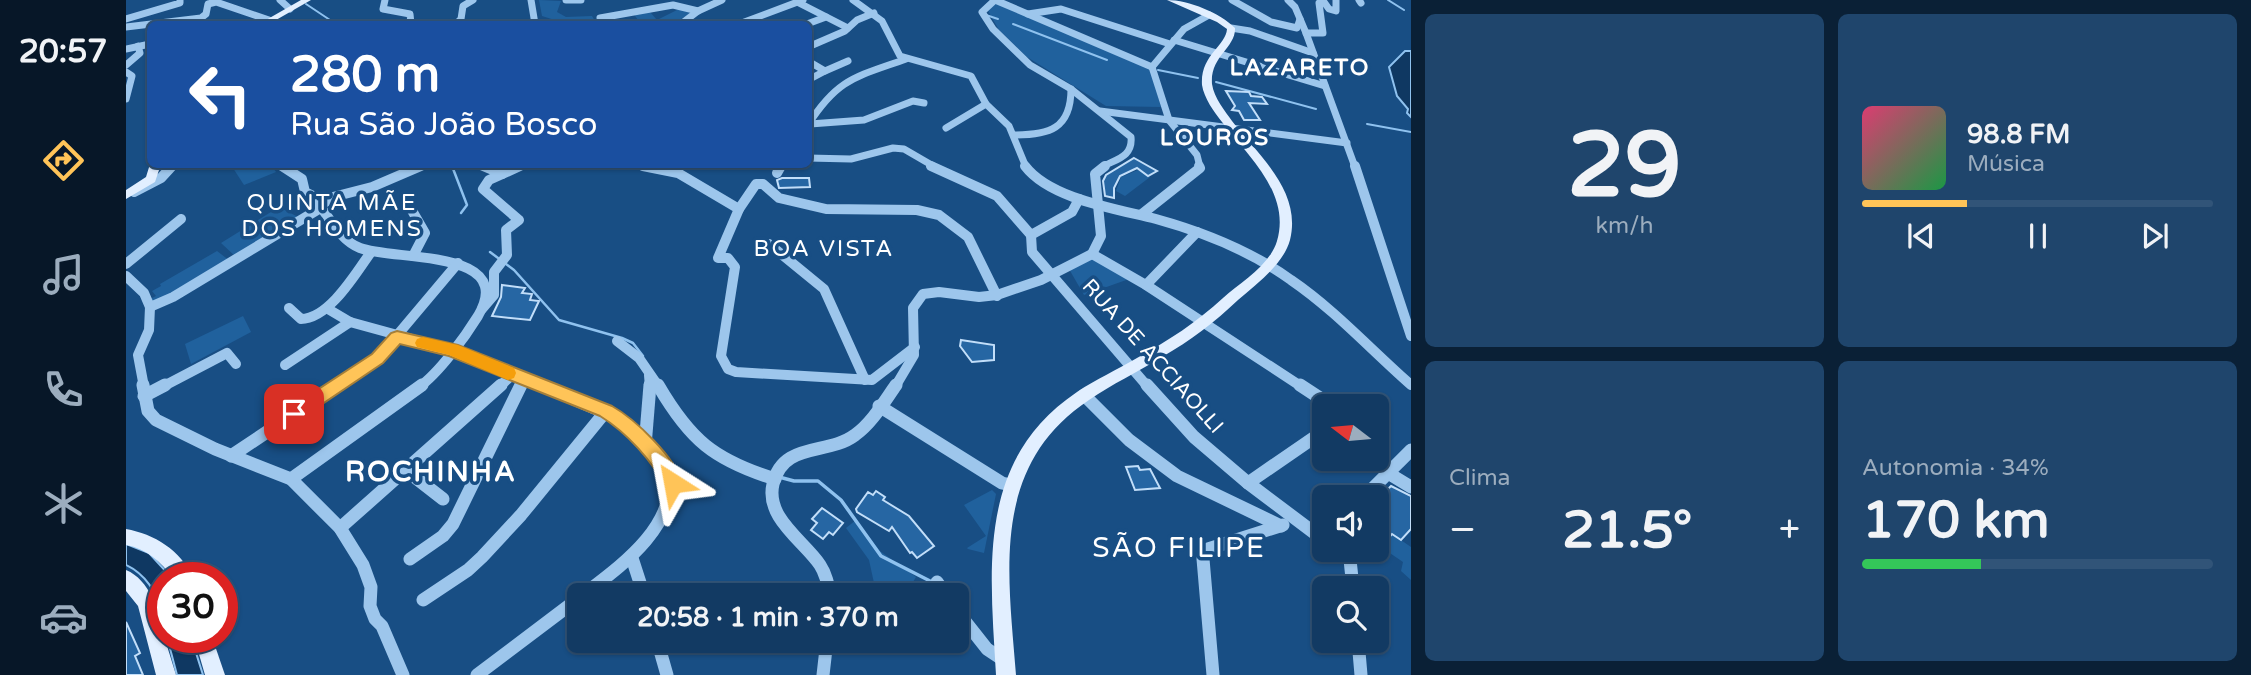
<!DOCTYPE html>
<html lang="pt">
<meta charset="utf-8">
<style>
body{margin:0;font-family:"Varela Round",sans-serif;background:#1f456c;color:#f1f3f6;height:100vh;display:flex;flex-direction:column;font-size:26px;white-space:nowrap}
*{box-sizing:border-box;margin:0}
p{font-size:23px;color:#9cadbe}
.icon{flex:none;width:38px;height:38px;fill:none;stroke:currentColor;stroke-width:2;stroke-linecap:round;stroke-linejoin:round}
.map{position:relative;flex:1;overflow:hidden}
.panel{display:flex;flex-direction:column;gap:14px;padding:14px;background:#0a2036;width:840px}
.panel>*{flex:none}
.guide{position:absolute;left:21px;top:21px;width:665px;height:147px;border-radius:10px;box-shadow:0 2px 5px #0004,0 0 0 2px #315478;background:#1a4fa0;color:#fff;overflow:hidden}
.needle{width:46px;rotate:286deg}
.buttons{position:absolute;left:1186px;top:394px;display:grid;gap:14px}
.buttons a{display:grid;place-items:center;width:77px;height:77px;border-radius:10px;background:#123a63;box-shadow:0 2px 5px #0004,0 0 0 2px #315478;font-size:35px}
.speed{position:absolute;left:21px;top:562px;display:flex;gap:14px;font-size:35px;font-weight:700;text-align:center}
.speed>*{display:grid;place-content:center;width:91px;height:91px;border-radius:50%;background:#123a63;box-shadow:0 2px 5px #0004,0 0 0 2px #315478;line-height:1}
.speed .limit{border:10px solid #d22;background:#fff;color:#111}
.pin{position:absolute;display:grid;place-items:center;width:60px;height:60px;color:#fff;margin:-30px;border-radius:14px;box-shadow:0 4px 10px #0006}
.me{position:absolute;width:77px;margin:-38px;rotate:326deg;stroke-linejoin:round;filter:drop-shadow(0 0 5px #0008)}
.turn{display:flex;align-items:center;gap:24px;height:147px;padding:0 28px;font-size:32px}
.turn .icon{width:91px;height:91px;stroke-width:2.5}
.turn b{display:block;font-size:49px;line-height:60px}
.big{font-size:52px;font-weight:700;line-height:1.1}
.panel .widget{flex:1;display:flex;flex-direction:column;justify-content:center;gap:10px;min-width:0;padding:0 24px;border-radius:10px;background:#1f456c}
.panel .dial{align-items:center;gap:0}
.dial b{font-size:91px;line-height:1}
.song{display:flex;align-items:center;gap:21px}
.cover{width:84px;height:84px;border-radius:10px;background:linear-gradient(135deg,hsl(340 70% 55%),hsl(140 70% 35%))}
.played{height:7px;border-radius:4px;background:linear-gradient(90deg,#ffc458 30%,#315478 30%)}
.keys{display:flex;justify-content:space-around;direction:ltr}
.heat{display:flex;justify-content:space-between;align-items:center;font-size:38px;direction:ltr}
.charge{height:10px;border-radius:5px;background:linear-gradient(90deg,#34c759 34%,#315478 0)}
.panel .tiles{flex:1;display:grid;gap:14px;grid-template-columns:repeat(2,1fr)}
.trip{position:absolute;left:441px;top:583px;width:402px;height:70px;border-radius:10px;background:#123a63;box-shadow:0 2px 5px #0004,0 0 0 2px #315478;font-weight:700;line-height:70px;text-align:center}
main{display:flex;flex:1;min-height:0}
.dock{display:flex;flex-direction:column;width:126px;justify-content:space-around;align-items:center;background:#071728;color:#9cadbe}
.dock .icon{width:49px;height:49px}
.dock .active{color:#ffc458}
.dock b{font-size:32px;color:#f1f3f6}
.map>svg:first-child{display:block}
</style>
<main>
<nav class="dock">
<b>20:57</b>
<svg class="icon active" aria-label="directions" viewBox="0 0 24 24"><path d="M12 3l9 9-9 9-9-9zM9 14v-3h6M13 9l2 2-2 2"/></svg>
<svg class="icon" aria-label="music" viewBox="0 0 24 24"><path d="M9 18V5l10-2v13"/><circle cx="6" cy="18" r="3"/><circle cx="16" cy="16" r="3"/></svg>
<svg class="icon" aria-label="phone" viewBox="0 0 24 24"><path d="M5 4h4l2 5-3 2q2 4 5 5l2-3 5 2v4C11 20 4 13 5 4z"/></svg>
<svg class="icon" aria-label="climate" viewBox="0 0 24 24"><path d="M12 3v18M4 7l16 10M4 17L20 7"/></svg>
<svg class="icon" aria-label="car" viewBox="0 0 24 24"><path d="M5 17H2v-5l4-1 3-4h7l3 4 3 1v5h-3M9 17h6M6 11h13"/><circle cx="7" cy="17" r="2"/><circle cx="17" cy="17" r="2"/></svg>
</nav>
<div class="map">
<svg width="1285" height="675" viewBox="0 0 1285 675">
<rect width="100%" height="100%" fill="#184e84"/>
<!-- green -->
<g fill="#20619d">
<polygon points="413,0 435,1 431,12 440,17 466,16 469,21 441,24 416,16"/>
<polygon points="870,1 1024,68 1035,107 980,106 901,57 873,30 861,9"/>
<polygon points="555,8 565,13 547,24 515,24 507,13 524,12 531,20"/>
<polygon points="105,165 145,165 150,172 118,185"/>
<polygon points="1012,170 1024,177 999,196 990,191 995,177"/>
<polygon points="153,207 172,217 110,257 95,243"/>
<polygon points="91,251 104,261 29,303 24,299 30,296 26,291 35,286 34,284"/>
<polygon points="966,256 1003,279 958,295 943,269"/>
<polygon points="117,316 125,332 65,364 59,344"/>
<polygon points="866,490 870,494 858,553 842,549 841,548 860,536 838,505"/>
<polygon points="730,520 754,551 790,577 779,595 767,595 748,583 743,560 720,528"/>
<polygon points="1266,534 1285,547 1285,580 1275,571 1277,562 1255,547"/>
</g>
<!-- water -->
<g fill="#0f3862" stroke="#8fc2ef" stroke-width="2">
<polygon points="1279,51 1285,51 1285,117 1281,113 1282,109 1271,96 1263,67"/>
<path d="M 0,544 L 23,553 L 45,577 L 37,578 L 37,617 C 32,595 21,575 0,565 Z"/>
<polygon points="41,637 65,637 77,675 51,675"/>
</g>
<g fill="none" stroke-linecap="round" stroke-linejoin="round">
<!-- stream-far2 -->
<g stroke="#8fc2ef" stroke-width="2">
<polyline points="1262,0 1278,10"/>
<polyline points="180,4 210,24"/>
<polyline points="860,15 872,19"/>
<polyline points="887,24 981,60"/>
<polyline points="1032,70 1072,78"/>
<polyline points="1090,82 1190,109"/>
<polyline points="1241,124 1285,132"/>
<polyline points="326,164 327,167"/>
</g>
<!-- stream-far1 -->
<g stroke="#8fc2ef" stroke-width="2.5">
<polyline points="326,166 341,205 335,213"/>
<polyline points="364,252 388,270 433,320 496,338 507,343 517,356"/>
</g>
<!-- stream -->
<polyline stroke="#8fc2ef" stroke-width="3.5" points="653,477 668,481 692,481 715,500 755,556 806,582"/>
</g>
<!-- building -->
<g fill="#2666a3" stroke="#c2def9" stroke-width="2">
<polygon points="1100,91 1123,92 1125,96 1136,97 1141,104 1123,103 1134,120 1118,120 1113,111 1106,110 1109,106"/>
<polygon points="1008,158 1031,171 1022,176 1011,168 994,176 988,188 988,198 979,196 977,181 980,175"/>
<polygon points="656,178 683,178 684,187 653,188 651,180"/>
<polygon points="376,285 399,288 396,293 406,294 404,300 413,301 404,320 366,316 375,297"/>
<polygon points="835,340 868,345 868,360 846,362 834,346"/>
<polygon points="1012,466 1014,470 1024,469 1034,488 1009,490 1000,467"/>
<polygon points="1265,486 1285,496 1285,529 1275,540 1266,534 1251,551 1251,500"/>
<polygon points="750,491 759,497 757,500 783,516 808,546 791,558 786,552 784,553 766,527 763,531 731,512 730,509 742,492 747,495"/>
<polygon points="696,508 717,523 707,535 703,532 697,539 685,530 691,523 686,519"/>
<polygon points="0,622 14,653 9,656 17,675 0,675"/>
</g>
<g fill="none" stroke-linecap="round" stroke-linejoin="round">
<!-- minor-far2 -->
<g stroke="#9dc6ec" stroke-width="7">
<polyline points="154,0 164,9"/>
<polyline points="259,0 257,9 284,14 285,24"/>
<polyline points="405,0 409,24"/>
<polyline points="440,0 455,0"/>
<polyline points="727,0 756,21 774,56 845,76 860,104 883,126 900,167"/>
<polyline points="869,0 1026,67"/>
<path d="M 869,0 L 856,12 L 867,29 L 904,65 L 945,89 L 1005,137 C 1007,157 990,159 976,167"/>
<polyline points="1106,0 1145,22 1171,28 1174,19"/>
<polyline points="1162,0 1169,7 1180,33 1229,167"/>
<polyline points="1233,0 1235,3"/>
<polyline points="671,2 722,28"/>
<polyline points="902,14 935,9 1044,44"/>
<polyline points="474,18 547,5 572,11"/>
<polyline points="0,19 54,3 54,0"/>
<polyline points="330,24 335,19 337,6 347,0"/>
<polyline points="555,24 572,11 596,0"/>
<polyline points="613,24 677,0"/>
<polyline points="681,24 700,17"/>
<polyline points="0,27 75,18 80,14 82,4 90,2 143,20"/>
<polyline points="1105,28 1124,31 1187,53"/>
<polyline points="1180,33 1197,33 1193,3 1198,2 1203,9 1210,11 1210,0"/>
<polyline points="1048,40 1199,86"/>
<polyline points="682,47 719,31 731,20 748,13"/>
<polyline points="0,49 24,44"/>
<polyline points="682,61 699,71 722,61"/>
<polyline points="0,65 14,53 12,46"/>
<polyline points="1026,67 1058,29 1083,15"/>
<polyline points="1026,67 1043,120 1071,155 1074,167"/>
<polyline points="0,72 6,76 0,99"/>
<polyline points="682,80 699,71"/>
<polyline points="974,111 1221,143"/>
<polyline points="684,124 738,120 787,101 798,103"/>
<path d="M 682,125 C 712,78 730,77 780,59"/>
<polyline points="820,128 860,104"/>
<path d="M 888,135 C 923,135 945,129 945,89"/>
<polyline points="682,158 725,159 767,148 778,149 809,167"/>
<polyline points="153,164 158,167"/>
<polyline points="353,164 361,167"/>
<polyline points="509,164 525,167"/>
<polyline points="45,167 48,164"/>
<polyline points="291,167 299,164"/>
<polyline points="391,167 398,164"/>
<polyline points="654,167 656,164"/>
</g>
<!-- minor-far1 -->
<g stroke="#9dc6ec" stroke-width="10">
<polyline points="156,166 176,179 179,192 187,196"/>
<polyline points="357,166 376,174"/>
<polyline points="517,166 552,173 613,209"/>
<polyline points="805,166 871,196 905,235"/>
<path d="M 899,166 C 924,199 991,209 1030,219 C 1077,232 1125,251 1165,280 C 1209,310 1245,350 1285,385"/>
<polyline points="1229,166 1285,336"/>
<polyline points="651,173 655,166"/>
<polyline points="8,192 35,178 46,166"/>
<polyline points="187,196 184,204 194,206 207,197 246,187 295,166"/>
<polyline points="953,199 946,212 905,235 906,252 1022,387"/>
<path d="M 194,206 C 206,222 216,241 234,248 C 267,261 392,248 352,316 C 339,337 313,373 293,387"/>
<polyline points="284,207 299,233 287,256"/>
<polyline points="1016,214 1074,168 1073,166"/>
<polyline points="643,244 698,289 739,380"/>
<polyline points="966,254 1020,285 1176,387"/>
<polyline points="0,264 55,219"/>
<polyline points="0,276 18,293 24,307 23,330 12,355 18,387"/>
<polyline points="1020,285 1071,232"/>
<polyline points="24,307 47,297 193,209"/>
<path d="M 163,308 L 175,319 C 203,319 230,273 245,252"/>
<polyline points="202,309 224,322 326,350 419,387"/>
<polyline points="356,309 368,295 368,272 381,255 380,230 393,220 357,189 363,180 394,166"/>
<polyline points="491,341 513,358 533,387"/>
<polyline points="789,347 746,380 610,372 602,369 595,356 609,267 602,258 592,258 613,209 630,184 637,184 653,198 700,209 791,210 813,215 842,237 871,296"/>
<polyline points="159,365 224,322"/>
<polyline points="523,375 524,387"/>
<polyline points="36,387 101,353 110,364"/>
<polyline points="209,387 252,358 332,263"/>
<polyline points="373,387 386,375"/>
<polyline points="394,387 398,378"/>
<polyline points="769,387 788,355 787,308 797,294 813,292 853,297 871,295 915,280 966,254 975,236 969,174 979,166"/>
</g>
<!-- minor -->
<g stroke="#9dc6ec" stroke-width="13">
<polyline points="17,385 22,411 30,420 89,449 165,479 214,528 237,565 245,587 244,606 249,619 256,626 277,675"/>
<path d="M 415,385 L 492,418 L 545,474 C 548,529 496,565 457,595"/>
<path d="M 532,385 C 564,440 588,460 649,479"/>
<polyline points="1021,385 1068,437 1122,483 1199,541"/>
<polyline points="1174,385 1206,406"/>
<polyline points="958,395 1003,440 1051,476 1155,526"/>
<polyline points="18,396 39,385"/>
<polyline points="753,406 876,483 885,485"/>
<polyline points="519,446 524,385"/>
<polyline points="105,456 211,385"/>
<polyline points="1251,458 1262,473 1285,487"/>
<polyline points="281,471 317,499"/>
<polyline points="165,479 296,385"/>
<polyline points="1122,483 1199,430"/>
<polyline points="1238,497 1285,450"/>
<polyline points="214,528 375,385"/>
<polyline points="1210,550 1224,560"/>
<polyline points="1223,550 1227,588"/>
<polyline points="506,558 518,595"/>
<polyline points="284,559 317,536 327,524 395,385"/>
<polyline points="811,582 820,595"/>
<path d="M 704,595 C 702,584 700,574 694,565 C 678,541 639,518 647,484 C 657,441 701,456 729,435 C 746,423 758,402 770,385"/>
<polyline points="297,600 342,570 356,557 395,515 480,411"/>
<polyline points="831,611 861,649 879,661"/>
<polyline points="531,640 541,675"/>
<polyline points="1232,640 1235,675"/>
<polyline points="351,675 453,598"/>
<polyline points="697,675 701,640"/>
<polyline points="1087,675 1077,559 1082,549 1157,525"/>
</g>
<!-- major -->
<g fill="#e2efff" fill-rule="evenodd">
<polygon points="175,0 185,0 143,24 133,24"/>
<path d="M 1041,0 C 1063,0 1094,13 1109,28 C 1110,48 1084,56 1086,84 C 1088,98 1099,111 1106,121 C 1133,156 1176,191 1164,240 C 1157,265 1131,283 1112,300 C 1089,322 1064,341 1036,357 C 1012,372 986,384 963,400 C 864,466 882,572 890,675 L 870,675 C 864,568 850,460 951,392 C 970,379 991,370 1011,358 C 1042,341 1071,322 1097,298 C 1115,282 1144,265 1151,241 C 1165,193 1122,156 1096,122 C 1088,112 1078,98 1076,85 C 1074,55 1100,46 1101,29 L 1091,22 Z"/>
<polygon points="24,164 35,164 29,182 0,199 0,190 20,177"/>
<path d="M 0,529 C 28,534 55,550 67,578 L 47,578 C 34,561 21,549 0,545 Z"/>
<path d="M 0,570 C 12,575 20,585 26,597 L 50,675 L 30,675 L 12,606 L 0,591 Z"/>
<polygon points="68,637 86,637 99,675 79,675"/>
</g>
</g>
<!-- route -->
<path fill="#ffc458" stroke="#a67f39" stroke-width="2" d="M 271,331 L 332,345 L 486,406 C 509,419 550,458 556,483 L 553,489 L 547,492 L 540,489 C 528,462 500,432 474,416 L 323,356 L 274,344 L 257,363 L 174,419 L 168,421 L 162,419 L 159,414 L 162,409 L 246,354 L 265,333 Z"/>
<!-- slow -->
<polygon fill="#f59e0b" points="297,337 332,345 388,368 390,373 388,378 382,380 323,355 291,347 289,343 291,339"/>
<g text-anchor="middle" stroke-width="7" stroke-linejoin="round" paint-order="stroke">
<!-- street labels -->
<g font-size="21" fill="#fff" stroke="#184e84">
<text transform="translate(1027 356) rotate(48)" y="7">RUA DE ACCIAOLLI</text>
</g>
<!-- far-district labels -->
<g font-size="23" font-weight="bold" letter-spacing="2" fill="#fff" stroke="#184e84">
<text x="1174" y="75">LAZARETO</text>
<text x="1089" y="145">LOUROS</text>
</g>
<!-- neighbourhood labels -->
<g font-size="23" letter-spacing="2" fill="#fff" stroke="#184e84">
<text x="206" y="210">QUINTA MÃE<tspan x="206" dy="26">DOS HOMENS</tspan></text>
<text x="698" y="256">BOA VISTA</text>
</g>
<!-- district labels -->
<g font-size="28" font-weight="bold" letter-spacing="2" fill="#fff" stroke="#184e84">
<text x="305" y="481">ROCHINHA</text>
</g>
<!-- near-neighbourhood labels -->
<g font-size="28" letter-spacing="2" fill="#fff" stroke="#184e84">
<text x="1053" y="557">SÃO FILIPE</text>
</g>
</g>
</svg>
<div class="buttons">
<a><svg class="needle" viewBox="-14 -14 28 28"><path d="M0-13l5 13h-10z" fill="#e53935"/><path d="M0 13l5-13h-10z" fill="#9cadbe"/></svg></a>
<a><svg class="icon" aria-label="sound" viewBox="0 0 24 24"><path d="M4 9h4l5-4v14l-5-4H4zM17 9q2 3 0 6"/></svg></a>
<a><svg class="icon" aria-label="search" viewBox="0 0 24 24"><circle cx="10" cy="10" r="6"/><path d="M15 15l6 6"/></svg></a>
</div>
<div class="speed"><div class="limit">30</div></div>
<div class="pin" style="left:168px;top:414px;background:#d93025"><svg class="icon" aria-label="arrive" viewBox="0 0 24 24"><path d="M6 21V4h12l-3 4 3 4H6"/></svg></div>
<svg class="me" style="left:547px;top:483px" viewBox="-20 -20 40 40"><path d="M0-17L14 15 0 8-14 15z" fill="#ffc458" stroke="#fff" stroke-width="4"/></svg>
<div class="trip">20:58 · 1 min · 370 m</div>
<div class="guide">
<div class="turn"><svg class="icon" aria-label="left" viewBox="0 0 24 24"><path d="M17 20v-9H6M10 6l-5 5 5 5"/></svg><div><b>280 m</b>Rua São João Bosco</div></div>
</div>
</div>
<section class="panel">
<div class="tiles">
<div class="widget dial"><b>29</b><p>km/h</p></div>
<div class="widget">
<div class="song"><i class="cover"></i><div><b>98.8 FM</b><p>Música</p></div></div>
<div class="played"></div>
<div class="keys"><svg class="icon" aria-label="previous" viewBox="0 0 24 24"><path d="M18 5L8 12l10 7zM5 5v14"/></svg><svg class="icon" aria-label="pause" viewBox="0 0 24 24"><path d="M8 5v14M16 5v14"/></svg><svg class="icon" aria-label="next" viewBox="0 0 24 24"><path d="M6 5l10 7-10 7zM19 5v14"/></svg></div>
</div>
<div class="widget"><p>Clima</p>
<div class="heat"><a>−</a><b class="big">21.5°</b><a>+</a></div>
</div>
<div class="widget"><p>Autonomia · 34%</p><b class="big">170 km</b><div class="charge"></div></div>
</div>
</section>
</main>
